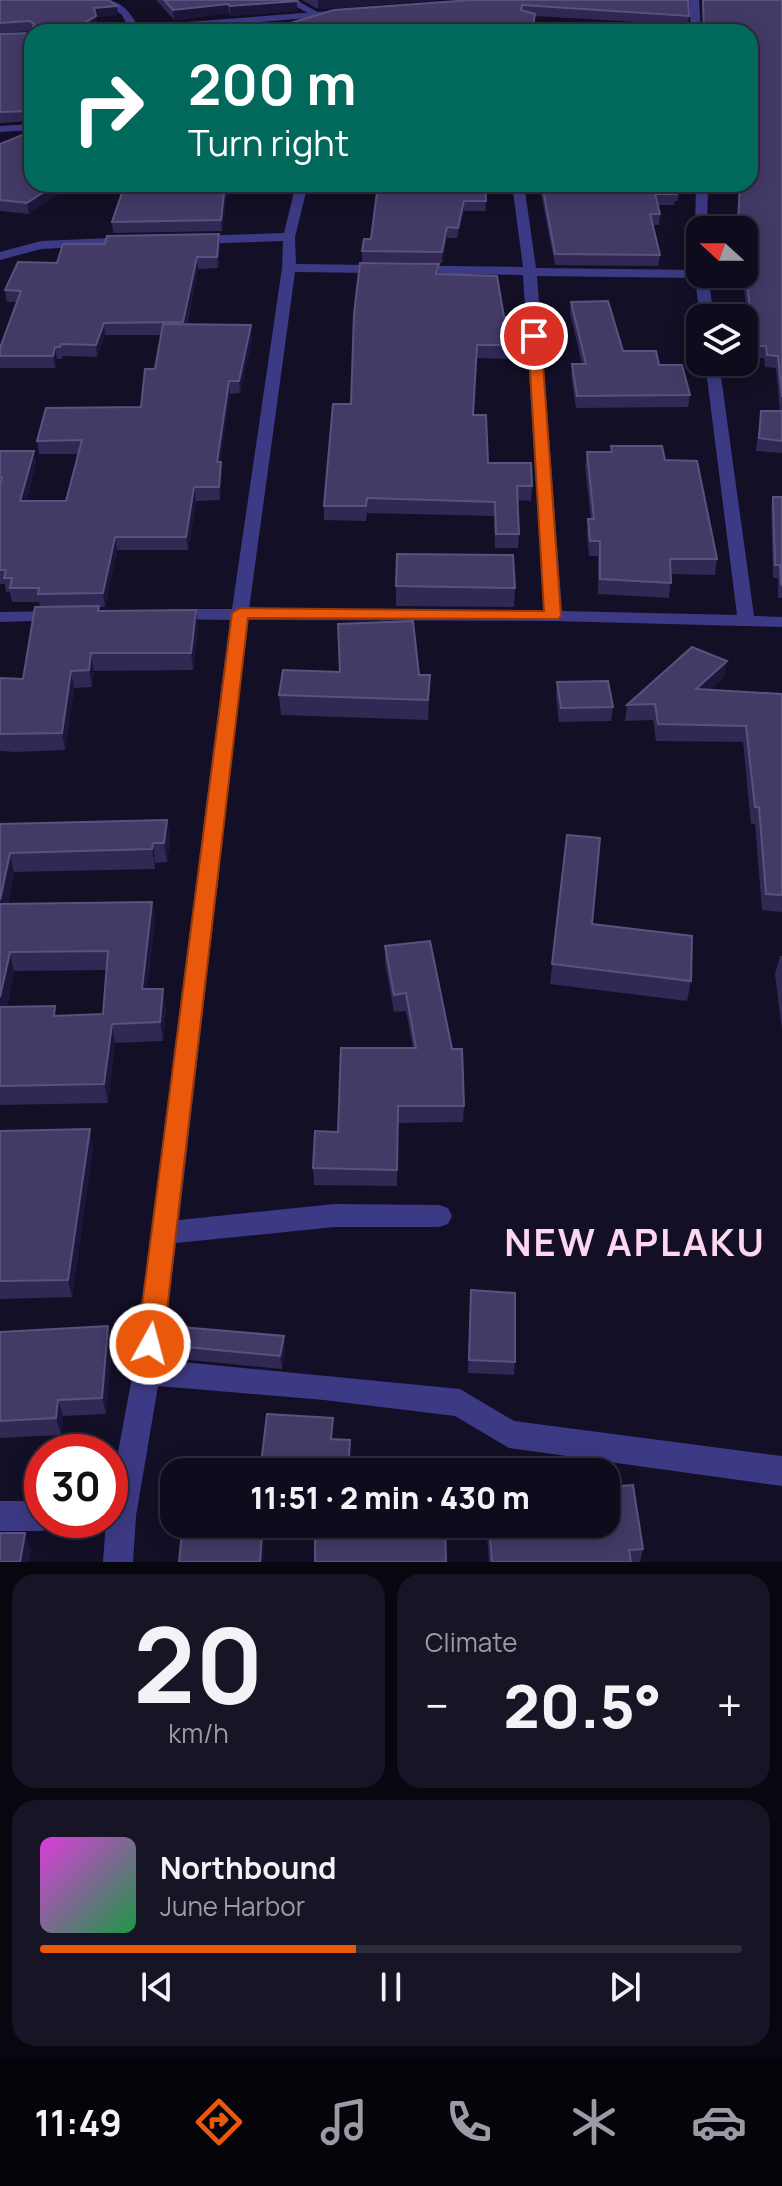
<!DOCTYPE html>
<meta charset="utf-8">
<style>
body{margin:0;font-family:Manrope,sans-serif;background:#171425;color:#f1f3f6;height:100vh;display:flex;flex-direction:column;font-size:30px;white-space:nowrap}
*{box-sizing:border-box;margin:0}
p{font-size:26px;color:#9b9ba3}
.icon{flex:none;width:44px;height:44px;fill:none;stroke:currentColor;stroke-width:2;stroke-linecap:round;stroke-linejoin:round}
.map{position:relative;height:1562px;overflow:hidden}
.sheet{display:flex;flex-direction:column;gap:12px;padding:12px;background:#08060f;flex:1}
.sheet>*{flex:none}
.guide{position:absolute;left:24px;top:24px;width:734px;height:168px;border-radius:24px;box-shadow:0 4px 20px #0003,0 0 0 2px #2e2b3b;background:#00695c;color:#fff;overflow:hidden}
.needle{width:52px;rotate:291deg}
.tools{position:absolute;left:686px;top:216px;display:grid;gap:16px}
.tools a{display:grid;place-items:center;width:72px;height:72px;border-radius:16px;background:#0e0b1c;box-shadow:0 4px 20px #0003,0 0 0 2px #2e2b3b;font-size:40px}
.speed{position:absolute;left:24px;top:1434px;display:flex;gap:16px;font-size:40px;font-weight:700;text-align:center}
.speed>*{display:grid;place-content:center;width:104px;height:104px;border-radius:50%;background:#0e0b1c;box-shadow:0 4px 20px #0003,0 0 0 2px #2e2b3b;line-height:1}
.speed .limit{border:12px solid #d22;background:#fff;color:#111}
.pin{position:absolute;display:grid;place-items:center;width:68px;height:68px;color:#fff;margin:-34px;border:4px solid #fff;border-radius:50%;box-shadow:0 2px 8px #0007}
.me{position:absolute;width:88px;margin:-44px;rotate:7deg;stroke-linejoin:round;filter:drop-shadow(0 0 6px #0008)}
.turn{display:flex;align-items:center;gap:28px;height:168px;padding:0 32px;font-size:36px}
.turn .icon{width:104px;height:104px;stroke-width:2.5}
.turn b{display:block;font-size:56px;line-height:68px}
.big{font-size:60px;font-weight:800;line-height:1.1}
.sheet .tile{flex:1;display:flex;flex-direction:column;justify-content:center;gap:12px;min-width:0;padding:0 28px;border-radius:24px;background:#171425}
.sheet .dial{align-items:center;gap:0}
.dial b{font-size:104px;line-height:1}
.song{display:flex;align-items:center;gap:24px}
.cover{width:96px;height:96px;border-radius:12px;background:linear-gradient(135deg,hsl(300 70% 55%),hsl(140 70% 35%))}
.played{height:8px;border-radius:4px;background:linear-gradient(90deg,#ea580c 45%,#2e2b3b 45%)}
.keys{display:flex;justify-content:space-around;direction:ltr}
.heat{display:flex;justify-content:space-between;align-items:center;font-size:44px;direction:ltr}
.sheet .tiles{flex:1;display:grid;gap:12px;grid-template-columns:1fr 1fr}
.tile:last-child{grid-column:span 2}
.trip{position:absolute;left:160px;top:1458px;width:460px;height:80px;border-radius:24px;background:#0e0b1c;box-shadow:0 4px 20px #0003,0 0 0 2px #2e2b3b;font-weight:800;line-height:80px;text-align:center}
.tab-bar{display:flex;height:128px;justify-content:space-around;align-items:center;background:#06040b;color:#9b9ba3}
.tab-bar .icon{width:56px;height:56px}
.tab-bar .active{color:#ea580c}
.tab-bar b{font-size:36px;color:#f1f3f6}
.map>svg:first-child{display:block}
</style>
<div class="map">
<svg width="782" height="1562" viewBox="0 0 782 1562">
<rect width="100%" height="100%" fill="#130f26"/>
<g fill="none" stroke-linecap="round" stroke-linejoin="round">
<!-- minor -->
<g fill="#3d3a85" fill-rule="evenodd">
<path d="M 102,0 C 124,0 132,15 141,32 L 131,32 L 122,15 Z"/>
<polygon points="284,0 296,0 323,15 315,17"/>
<polygon points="689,0 699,0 701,32 691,32"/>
<polygon points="32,124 32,130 0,132 0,126"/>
<path d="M 296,184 L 308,184 L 295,237 L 296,264 L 523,267 L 512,184 L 524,184 L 536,268 L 700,270 L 700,274 L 708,274 L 714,318 L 700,318 L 695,278 L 537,276 L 562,611 L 737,615 L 705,362 L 719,362 L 754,616 L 782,617 L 782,627 L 553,621 L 248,620 L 179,1220 L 335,1204 L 439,1205 L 448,1208 L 452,1216 L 448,1224 L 439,1227 L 335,1227 L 176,1243 L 162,1360 L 460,1389 L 514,1421 L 782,1456 L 782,1486 L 509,1448 L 455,1416 L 324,1400 L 158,1386 L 136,1516 L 133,1562 L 103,1562 L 106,1520 L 110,1520 L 110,1495 L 133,1372 L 230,620 L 170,619 L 161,614 L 170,609 L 232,609 L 282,268 L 283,241 L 193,244 L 187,240 L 193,236 L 284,233 ZM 295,272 L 523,275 L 544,611 L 249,609 Z"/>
<polygon points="696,184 708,184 707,230 700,230 700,234 695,230"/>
<polygon points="133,237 139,241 138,244 41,249 0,260 0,252 41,241"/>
<polygon points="58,611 67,616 64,620 0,622 0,612"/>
<polygon points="0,1501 42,1501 42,1520 55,1520 53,1527 42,1531 0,1531"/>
</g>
<!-- tertiary -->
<polygon fill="#3d3a85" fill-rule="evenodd" points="343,10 346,15 134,32 90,32 95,29"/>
</g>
<!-- wall -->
<g fill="#312854" fill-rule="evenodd">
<polygon points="0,0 118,15 96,17 97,25 32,32 32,121 0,123 0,34 31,33 31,31 0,33"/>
<polygon points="156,0 295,0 297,11 230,16 229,13 174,20"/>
<polygon points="302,0 438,0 318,9"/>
<polygon points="471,0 689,16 688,25 535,16 535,24"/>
<polygon points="702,0 782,0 782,453 756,451 761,411 780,411 776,368 765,367 764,358 753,358 742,274 744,274 744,230 737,230 739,184 750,184 750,32 703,32"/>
<polygon points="0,144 69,190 54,196 29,214 0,211"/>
<polygon points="228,184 222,231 113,233 112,222"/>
<polygon points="330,184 485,184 486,211 464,211 457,238 447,238 442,263 362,262 362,251 371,239 377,193 330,193"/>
<polygon points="539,184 676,184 679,190 678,201 675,201 674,205 658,205 660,214 659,225 653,225 660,255 658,266 555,265"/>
<polygon points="219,234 220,245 218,268 198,269 187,324 252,338 240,393 230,394 220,462 222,476 220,500 196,501 188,550 117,550 105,607 99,607 100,611 196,610 198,628 193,670 94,671 92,687 74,688 65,750 15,752 0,751 0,678 23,679 40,607 39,602 12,602 10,592 6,592 5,584 0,584 0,451 34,451 36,464 26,501 66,501 79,454 39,454 37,441 141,407 155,369 161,335 105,335 97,357 63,356 62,359 57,359 55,368 0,368 0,348 17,302 7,302 5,290 57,263 105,244"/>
<polygon points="439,264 439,274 504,317 512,345 511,359 476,358 473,415 488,463 532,486 531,501 517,500 519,534 518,548 495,548 494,516 367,513 366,521 324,520 324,506 351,404"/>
<polygon points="571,302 623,351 659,365 690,395 688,407 576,408 571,376 572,364 582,364 570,313"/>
<polygon points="611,446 665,460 717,559 715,575 671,574 669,598 598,594 598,556 589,556 587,534 588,519 591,519 585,467 587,452 611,452"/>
<polygon points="773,497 782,497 782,598 778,598 778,578 773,578 771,509"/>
<polygon points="396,586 515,588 514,607 396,606"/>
<polygon points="419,675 430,675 428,720 281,715 279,695"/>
<polygon points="724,677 710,690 782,694 782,912 762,910 755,824 751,824 743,742 656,741 653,720 625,721 627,705"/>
<polygon points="557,682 613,707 611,721 559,722 556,696"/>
<path d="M 167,820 L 170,839 L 167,862 L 155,863 L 155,869 L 14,872 L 8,904 L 152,902 L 155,921 L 147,989 L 166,1008 L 163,1041 L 115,1043 L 108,1103 L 0,1105 L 0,824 ZM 107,970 L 103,1014 L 57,1016 L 7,1007 L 14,971 Z"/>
<polygon points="567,835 592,924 691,981 687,1001 550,984"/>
<polygon points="385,946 464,1106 463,1122 398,1123 397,1186 314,1185 313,1168 338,1132 413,1048 406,1011 394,1012 385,963"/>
<polygon points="780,956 782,956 782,1031 775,974"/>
<polygon points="0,1131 93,1147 72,1297 0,1299"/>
<polygon points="470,1303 515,1362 514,1375 468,1373"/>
<polygon points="108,1326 112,1342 106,1414 63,1416 61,1435 0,1438 0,1332"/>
<polygon points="177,1346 285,1349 282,1369 179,1359"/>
<polygon points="279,1524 345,1524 344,1529 414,1527 414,1524 445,1524 446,1562 315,1526"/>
<polygon points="486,1524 606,1524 643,1549 640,1562 489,1562"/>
</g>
<!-- shaded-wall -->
<g fill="#1d163a">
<polygon points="318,0 438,0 318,9"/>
<polygon points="297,1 297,11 230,16 230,6"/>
<polygon points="228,4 229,13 174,20 173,10"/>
<polygon points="117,6 118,15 96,17 97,26 87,32 86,22 94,8"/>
<polygon points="56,184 70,184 69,190 54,196 29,214 27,203"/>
<polygon points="225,184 228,184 222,231 221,220"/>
<polygon points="464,201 464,211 457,238 458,228"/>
<polygon points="447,227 447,238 442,263 442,252"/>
<polygon points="219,234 220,245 218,268 217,257"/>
<polygon points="197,257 198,269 184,334 183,322"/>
<polygon points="104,323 105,335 97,357 96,345"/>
<polygon points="251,325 252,338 240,393 239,381"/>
<polygon points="55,347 57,359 55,368 53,356"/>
<polygon points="229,381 230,394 218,476 217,462"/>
<polygon points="34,451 36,464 22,515 20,501"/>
<polygon points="221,462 222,476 220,500 219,487"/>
<polygon points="194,487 196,501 188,550 186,537"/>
<polygon points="115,537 117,550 105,607 103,593"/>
<polygon points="196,610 198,628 193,670 191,653"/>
<polygon points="91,653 94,671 92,687 89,670"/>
<polygon points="727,661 724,677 694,706 696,689"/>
<polygon points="71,671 74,688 65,750 62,733"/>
<polygon points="167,820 170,839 167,862 164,843"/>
<polygon points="153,843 155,863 155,869 152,849"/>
<polygon points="10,853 14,872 4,924 0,908 0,900"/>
<polygon points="152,902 155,921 145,1009 142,989"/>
<polygon points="10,952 14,971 3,1026 0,1015 0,997"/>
<polygon points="163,989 166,1008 163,1041 160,1022"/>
<polygon points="112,1024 115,1043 108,1103 104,1084"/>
<polygon points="90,1129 93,1147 72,1297 68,1280"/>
<polygon points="108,1326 112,1342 106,1414 102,1398"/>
<polygon points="284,1336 285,1349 282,1369 280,1356"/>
<polygon points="58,1400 63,1416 61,1435 56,1418"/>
<polygon points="350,1440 351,1455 350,1472 348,1472"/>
<polygon points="262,1532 264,1544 263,1562 260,1562"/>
<polygon points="25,1533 31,1550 29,1562 20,1562"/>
</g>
<!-- building -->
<g fill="#433a66" stroke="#5a527e" stroke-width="2">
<polygon points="0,0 109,0 117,6 94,8 96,16 86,22 89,25 98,25 99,32 32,32 32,114 30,111 0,112 0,34 31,33 34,24 30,21 0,23"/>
<polygon points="164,0 295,0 297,1 230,6 228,4 173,10"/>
<polygon points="471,0 688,0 689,16 522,5 521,10 535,14 532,32 260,32 334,10"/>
<polygon points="703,0 782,0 782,397 778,356 767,355 766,346 755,346 744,262 744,230 740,230 738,221 740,184 750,184 750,110 752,110 750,81 750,32 704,32"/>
<polygon points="32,131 32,184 56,184 27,203 0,200 0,144"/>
<polygon points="125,184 225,184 221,220 112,222"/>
<polygon points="378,184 485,184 486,201 464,201 458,228 447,227 442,252 362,251 364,239 371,239"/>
<polygon points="542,184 676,184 679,190 674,190 676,194 655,194 660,214 650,214 660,255 555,254"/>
<polygon points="219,234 217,257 197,257 183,322 104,323 96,345 61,344 60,347 55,347 53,356 0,356 0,348 21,291 5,290 18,262 57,263 63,244 105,244 107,236"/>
<polygon points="360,263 439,264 436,274 497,276 504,317 510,317 512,345 477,345 473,415 486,415 488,463 531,463 532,486 517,486 519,534 496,534 495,502 367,498 366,506 324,506 333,404 351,404 354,314"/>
<polygon points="608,301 623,351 656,351 659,365 682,365 690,395 577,396 572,364 586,364 571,302"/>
<polygon points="163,324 251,325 239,381 229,381 217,462 221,462 219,487 194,487 186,537 115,537 103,593 38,594 39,588 10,588 12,578 4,578 6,570 0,570 0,484 2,477 0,477 0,451 34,451 20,501 66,501 82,440 37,441 46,408 141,407 145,369 155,369"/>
<polygon points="761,411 782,411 782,441 759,438"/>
<polygon points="611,446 662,446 665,460 697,461 717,559 670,559 671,583 600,579 600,541 590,541 588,519 594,519 587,452 612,452"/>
<polygon points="773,497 782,497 782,585 781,584 780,565 775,565"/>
<polygon points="397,554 513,555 515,588 396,586"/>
<polygon points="99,606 98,611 196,610 191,653 91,653 89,670 71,671 62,733 0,734 0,678 23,679 35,607"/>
<polygon points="413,621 419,675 430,675 428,700 279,695 283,670 340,672 338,624"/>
<polygon points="692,647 727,661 696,689 782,694 782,895 766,894 759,807 755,807 746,726 658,724 655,704 627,705"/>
<polygon points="608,681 613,707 561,708 557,682"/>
<polygon points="167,820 164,843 153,843 152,849 10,853 0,900 0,824"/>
<polygon points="567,835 600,838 592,924 692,936 691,981 552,964"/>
<polygon points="152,902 142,989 163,989 160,1022 112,1024 104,1084 0,1086 0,1007 55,1006 54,1016 103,1014 108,951 10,952 0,997 0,904"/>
<polygon points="430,941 452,1049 462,1049 464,1106 398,1106 397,1170 313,1168 315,1131 338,1132 341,1048 416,1048 406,993 394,995 385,946"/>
<polygon points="90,1129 68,1280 0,1281 0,1131"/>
<polygon points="471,1290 515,1293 515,1362 469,1360"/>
<polygon points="108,1326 102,1398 58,1400 56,1418 0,1421 0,1332"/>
<polygon points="181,1327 284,1336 280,1356 177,1346"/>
<polygon points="267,1414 333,1418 331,1439 350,1440 348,1472 260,1472"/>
<polygon points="442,1460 443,1472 411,1472 410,1463"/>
<polygon points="633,1485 643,1549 629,1550 631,1562 492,1562 489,1524 606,1524 606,1487"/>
<polygon points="315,1524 343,1524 342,1529 416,1527 415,1524 445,1524 446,1562 315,1562"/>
<polygon points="182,1532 262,1532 260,1562 179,1562"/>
<polygon points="0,1533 25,1533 20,1562 0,1562"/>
</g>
<!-- route -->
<polygon fill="#ea580c" stroke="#983908" stroke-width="2" points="534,332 541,336 561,616 558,619 248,618 163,1344 159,1352 150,1356 141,1352 137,1344 232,613 240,608 544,611 528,336"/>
<g text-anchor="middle" stroke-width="8" stroke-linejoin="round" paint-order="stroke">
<!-- near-district labels -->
<g font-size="38" font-weight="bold" letter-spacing="2" fill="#ffd6f0" stroke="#130f26">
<text x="635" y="1256">NEW APLAKU</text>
</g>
</g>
</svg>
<div class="tools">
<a><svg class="needle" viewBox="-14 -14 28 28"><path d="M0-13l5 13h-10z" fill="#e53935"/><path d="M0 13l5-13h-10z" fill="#9b9ba3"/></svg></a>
<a><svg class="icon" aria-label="layers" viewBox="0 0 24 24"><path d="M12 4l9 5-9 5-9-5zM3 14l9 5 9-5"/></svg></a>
</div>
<div class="speed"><div class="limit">30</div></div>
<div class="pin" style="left:534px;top:336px;background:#d93025"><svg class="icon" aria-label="arrive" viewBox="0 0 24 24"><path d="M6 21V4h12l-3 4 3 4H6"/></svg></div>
<svg class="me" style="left:150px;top:1344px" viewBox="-20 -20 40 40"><circle r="17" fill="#ea580c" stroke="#fff" stroke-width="3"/><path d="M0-11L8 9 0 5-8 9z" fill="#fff"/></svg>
<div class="trip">11:51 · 2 min · 430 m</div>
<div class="guide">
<div class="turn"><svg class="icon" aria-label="right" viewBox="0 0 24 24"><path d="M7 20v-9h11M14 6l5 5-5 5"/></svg><div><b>200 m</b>Turn right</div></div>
</div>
</div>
<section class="sheet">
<div class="tiles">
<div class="tile dial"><b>20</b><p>km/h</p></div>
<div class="tile"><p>Climate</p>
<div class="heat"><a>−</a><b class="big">20.5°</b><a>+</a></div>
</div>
<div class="tile">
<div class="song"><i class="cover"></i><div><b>Northbound</b><p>June Harbor</p></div></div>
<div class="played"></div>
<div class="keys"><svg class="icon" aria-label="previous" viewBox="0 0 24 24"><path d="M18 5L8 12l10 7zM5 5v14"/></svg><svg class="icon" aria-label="pause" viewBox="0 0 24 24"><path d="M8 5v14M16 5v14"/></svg><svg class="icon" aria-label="next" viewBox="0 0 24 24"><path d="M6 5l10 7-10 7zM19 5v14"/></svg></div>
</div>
</div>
</section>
<nav class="tab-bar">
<b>11:49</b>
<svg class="icon active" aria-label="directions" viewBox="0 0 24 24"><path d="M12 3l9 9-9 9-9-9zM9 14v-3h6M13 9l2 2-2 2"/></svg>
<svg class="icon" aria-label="music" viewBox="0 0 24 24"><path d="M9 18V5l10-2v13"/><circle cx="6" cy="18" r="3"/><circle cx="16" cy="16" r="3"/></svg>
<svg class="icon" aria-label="phone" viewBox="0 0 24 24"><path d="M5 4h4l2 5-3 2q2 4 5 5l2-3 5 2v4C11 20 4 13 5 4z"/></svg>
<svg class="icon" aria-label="climate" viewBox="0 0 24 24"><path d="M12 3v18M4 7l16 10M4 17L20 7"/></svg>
<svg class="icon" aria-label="car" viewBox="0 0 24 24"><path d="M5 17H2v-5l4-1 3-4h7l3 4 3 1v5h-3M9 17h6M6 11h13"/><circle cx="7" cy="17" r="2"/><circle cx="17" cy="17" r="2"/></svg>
</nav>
